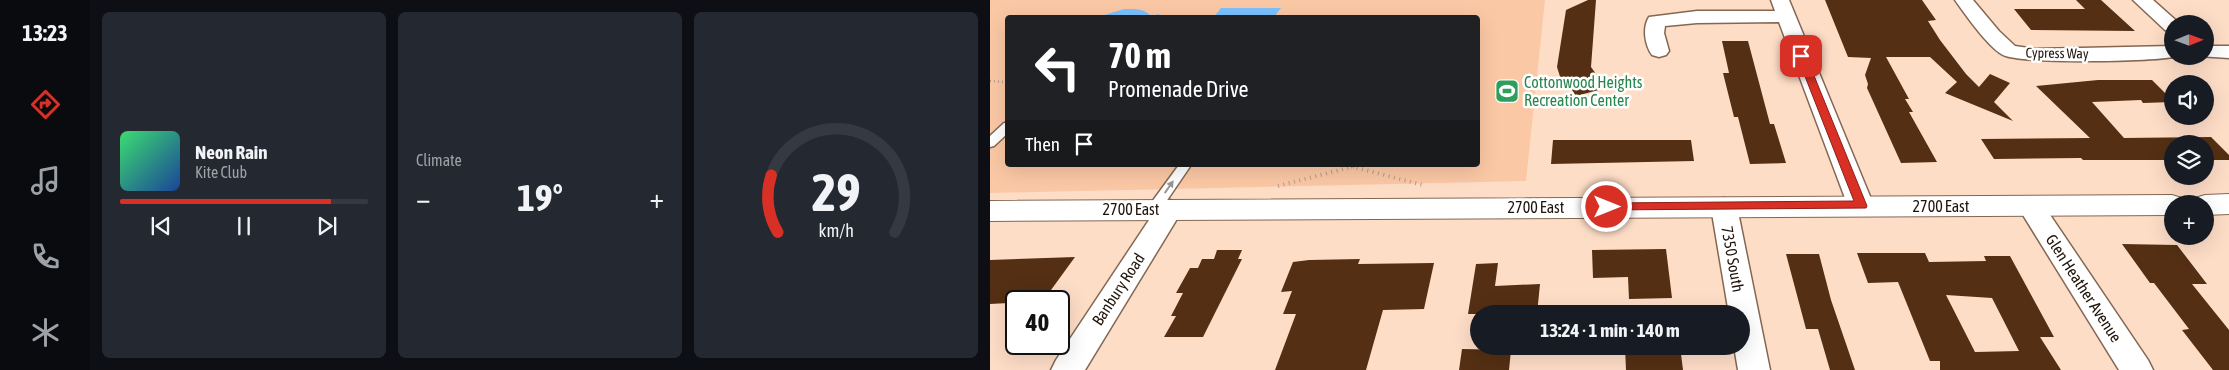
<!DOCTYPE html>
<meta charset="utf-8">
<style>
body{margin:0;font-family:"Asap Condensed",sans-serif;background:#242831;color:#f1f3f6;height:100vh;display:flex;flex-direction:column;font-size:19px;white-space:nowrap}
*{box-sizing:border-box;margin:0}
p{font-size:16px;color:#9ea1a6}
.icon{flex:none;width:28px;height:28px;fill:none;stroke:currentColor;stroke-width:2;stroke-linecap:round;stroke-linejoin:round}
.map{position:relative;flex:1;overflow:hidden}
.side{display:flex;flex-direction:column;gap:12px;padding:12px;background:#0d0f14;width:900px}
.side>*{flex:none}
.hud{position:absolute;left:15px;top:15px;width:475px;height:152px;border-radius:5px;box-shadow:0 5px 20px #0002;background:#202124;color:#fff;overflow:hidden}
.needle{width:32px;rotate:89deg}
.controls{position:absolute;left:1174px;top:15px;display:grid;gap:10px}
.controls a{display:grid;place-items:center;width:50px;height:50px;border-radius:50%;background:#171b24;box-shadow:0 5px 20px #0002;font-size:25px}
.speed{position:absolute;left:15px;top:290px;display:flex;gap:10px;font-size:25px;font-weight:700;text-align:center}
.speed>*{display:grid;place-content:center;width:65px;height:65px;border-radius:50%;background:#171b24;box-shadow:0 5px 20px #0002;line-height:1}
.speed .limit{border:2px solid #111;border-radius:8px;background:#fff;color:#111}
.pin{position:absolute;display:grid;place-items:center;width:42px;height:42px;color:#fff;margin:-21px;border-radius:10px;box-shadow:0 2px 8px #0006}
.me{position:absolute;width:55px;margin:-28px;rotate:90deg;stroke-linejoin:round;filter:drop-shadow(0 0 4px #0008)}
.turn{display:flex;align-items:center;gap:18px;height:105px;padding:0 20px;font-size:22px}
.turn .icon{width:65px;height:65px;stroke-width:2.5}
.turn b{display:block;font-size:35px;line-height:42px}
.then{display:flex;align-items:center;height:48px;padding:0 20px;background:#0003;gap:10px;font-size:19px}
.big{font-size:38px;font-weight:700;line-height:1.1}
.side .widget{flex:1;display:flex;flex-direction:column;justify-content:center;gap:8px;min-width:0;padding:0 18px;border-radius:8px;background:#242831}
.side .dial{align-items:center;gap:0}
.dial svg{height:130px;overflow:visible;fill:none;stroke:#363941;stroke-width:7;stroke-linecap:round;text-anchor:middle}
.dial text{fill:#f1f3f6;stroke:none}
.song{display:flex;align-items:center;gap:15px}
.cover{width:60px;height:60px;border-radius:8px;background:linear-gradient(135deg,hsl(140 70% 55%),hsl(220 70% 35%))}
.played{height:5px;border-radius:2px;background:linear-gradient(90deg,#d93025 85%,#363941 85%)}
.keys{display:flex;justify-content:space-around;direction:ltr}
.heat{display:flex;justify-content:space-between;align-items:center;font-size:28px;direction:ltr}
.side .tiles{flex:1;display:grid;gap:12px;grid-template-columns:repeat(3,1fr)}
.trip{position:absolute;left:480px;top:305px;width:280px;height:50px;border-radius:25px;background:#171b24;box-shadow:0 5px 20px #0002;font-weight:700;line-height:50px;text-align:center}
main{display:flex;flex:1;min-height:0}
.tabs{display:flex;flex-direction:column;width:90px;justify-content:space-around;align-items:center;background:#090b0e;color:#9ea1a6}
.tabs .icon{width:35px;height:35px}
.tabs .active{color:#d93025}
.tabs b{font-size:22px;color:#f1f3f6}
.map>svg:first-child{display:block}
</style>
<main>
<nav class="tabs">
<b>13:23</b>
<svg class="icon active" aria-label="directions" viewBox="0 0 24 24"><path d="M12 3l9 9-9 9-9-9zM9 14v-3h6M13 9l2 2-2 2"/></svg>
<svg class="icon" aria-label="music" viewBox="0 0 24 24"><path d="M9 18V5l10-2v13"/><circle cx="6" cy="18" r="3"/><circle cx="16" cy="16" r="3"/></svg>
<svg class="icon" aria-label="phone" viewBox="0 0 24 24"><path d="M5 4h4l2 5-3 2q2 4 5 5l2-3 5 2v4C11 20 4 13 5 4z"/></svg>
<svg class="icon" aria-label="climate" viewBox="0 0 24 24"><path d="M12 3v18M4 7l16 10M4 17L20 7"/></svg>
</nav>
<section class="side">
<div class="tiles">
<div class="widget">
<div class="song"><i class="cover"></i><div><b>Neon Rain</b><p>Kite Club</p></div></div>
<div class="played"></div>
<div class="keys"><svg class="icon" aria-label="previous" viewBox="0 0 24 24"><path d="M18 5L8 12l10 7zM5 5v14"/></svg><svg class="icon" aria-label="pause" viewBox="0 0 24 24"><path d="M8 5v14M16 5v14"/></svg><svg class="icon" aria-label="next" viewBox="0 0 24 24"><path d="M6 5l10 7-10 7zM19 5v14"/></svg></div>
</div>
<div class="widget"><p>Climate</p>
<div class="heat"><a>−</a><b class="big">19°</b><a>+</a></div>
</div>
<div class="widget dial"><svg viewBox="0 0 100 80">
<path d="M14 69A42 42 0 1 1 86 69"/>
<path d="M14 69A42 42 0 0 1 10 34" stroke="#d93025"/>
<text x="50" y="56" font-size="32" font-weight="700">29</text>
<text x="50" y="72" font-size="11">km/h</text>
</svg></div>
</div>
</section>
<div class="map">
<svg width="1239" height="370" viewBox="0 0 1239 370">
<rect width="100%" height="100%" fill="#feddc7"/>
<!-- green -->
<path fill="#fbc8a5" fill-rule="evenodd" d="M 0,0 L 555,0 L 536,181 L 0,193 ZM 18,18 L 488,18 L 488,165 L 18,165 Z"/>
<!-- water -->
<g fill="#7bc1fe">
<polygon points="231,8 291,8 284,17 224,17"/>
<path d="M 134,9 C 144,9 154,8 161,16 L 169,14 L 169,17 L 108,17 Z"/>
</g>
<!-- building -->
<g fill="#542f13" fill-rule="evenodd">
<polygon points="598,0 606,0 601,67 616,88 586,96 577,82 572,83 567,67 576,10"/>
<polygon points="835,0 932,0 946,20 938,21 950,40 976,74 989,87 1000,74 1020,83 1004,102 1023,121 955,93 967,82 940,57 896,57 919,99 915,99 923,112 919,112 947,162 911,163 877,88 878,84 875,75 881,58 858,57"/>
<polygon points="1086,0 1111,0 1145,31 1041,30 1024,9 1095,9"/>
<polygon points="732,41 758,41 780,124 784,124 796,163 760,164 748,117 744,117 733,73 739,73"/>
<polygon points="1108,80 1162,80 1182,100 1182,102 1153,103 1151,100 1102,102 1134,138 1221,137 1239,155 1239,160 1215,160 1215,144 1182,144 1182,160 1093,160 1091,158 1004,159 991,139 1100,138 1046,86"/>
<polygon points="563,140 701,140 704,161 561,164"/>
<polygon points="1132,244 1187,245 1217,284 1202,284 1239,330 1239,370 1223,370 1192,330 1199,329 1164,283 1160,283"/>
<polygon points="676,249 682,298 639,299 638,277 603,278 602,250"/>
<polygon points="227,250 252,250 248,259 252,259 213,337 174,337 186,316 181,316 193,293 186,293 200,268 208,268 212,259 224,259"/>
<path d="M 867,253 L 935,253 L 939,262 L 996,261 L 994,256 L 1020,256 L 1064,337 L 1050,337 L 1071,370 L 950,370 L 950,361 L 940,361 L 908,282 L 878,283 ZM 956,295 L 1002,298 L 1029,351 L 985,352 Z"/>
<polygon points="796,254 829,254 841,300 865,370 840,370 828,329 816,329"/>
<polygon points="85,257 53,301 0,304 0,260"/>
<polygon points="370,259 368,264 444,263 434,309 393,310 376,370 285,370 306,314 293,314 302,291 291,292 303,262 319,260"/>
<polygon points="508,263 505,286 550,284 547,314 478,314 486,264"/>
<polygon points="635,346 690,346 693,370 636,370"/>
<polygon points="472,349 521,350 519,370 469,370"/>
</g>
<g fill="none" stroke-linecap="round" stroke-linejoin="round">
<!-- service casing -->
<g stroke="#836753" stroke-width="3">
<g id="service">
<polygon points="14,123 18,123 18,133 4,146 0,147 0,136"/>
<polygon points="189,165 201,165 169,212 159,212 158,209 159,206"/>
</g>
</g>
<!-- minor casing -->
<g stroke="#836753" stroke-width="3">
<g id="minor">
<path d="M 781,0 L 799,0 L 884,206 L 880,213 L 871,215 L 862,213 L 858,206 L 789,22 L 707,23 L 675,26 L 674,33 L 679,51 L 676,55 L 669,57 L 662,55 C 655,45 652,28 659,17 L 707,11 L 785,11 Z"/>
<path d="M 965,0 L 983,0 L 1009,31 L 1025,46 L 1045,49 L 1182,46 L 1182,56 L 1189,56 C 1167,62 1030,64 1013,55 C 999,48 974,13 965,0 Z"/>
<polygon points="1143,0 1163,0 1190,24 1182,24 1182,32 1175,30"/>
<polygon points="1215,46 1239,46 1239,58 1208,56 1215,56"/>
<polygon points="734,198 743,200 747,207 780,370 748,370 744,346 751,346 751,314 739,314 721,207 725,200"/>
<polygon points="1041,198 1050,200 1158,360 1163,370 1129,370 1028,207 1032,200"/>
<polygon points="180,200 189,202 193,209 95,370 61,370 66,360 171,202"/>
</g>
</g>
<!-- tertiary casing -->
<g stroke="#836753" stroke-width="2">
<g id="tertiary">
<polygon points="1239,194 1239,214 1215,215 1215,204 1202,204 1205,198 1215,195"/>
<polygon points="1182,195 1192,198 1195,204 1182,204 1182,215 0,221 0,201"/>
</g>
</g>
<!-- path-far1 -->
<polyline stroke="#b69c8a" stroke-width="2.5" stroke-dasharray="1 3" stroke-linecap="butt" points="0,81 14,82 18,85"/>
<!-- path -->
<g stroke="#b69c8a" stroke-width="4" stroke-dasharray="1 4.5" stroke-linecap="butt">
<polyline points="356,165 433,185"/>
<polyline points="288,186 369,165"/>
</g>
<!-- service -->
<use href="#service" fill="#fff" fill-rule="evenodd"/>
<!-- minor -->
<use href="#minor" fill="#fff" fill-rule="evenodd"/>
<!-- tertiary -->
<use href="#tertiary" fill="#fff" fill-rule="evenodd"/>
</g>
<!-- one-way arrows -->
<defs><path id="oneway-solid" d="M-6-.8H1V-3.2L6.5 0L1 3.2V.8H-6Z" transform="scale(1.25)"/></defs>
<use fill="#9a9592" href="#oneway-solid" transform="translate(179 187) rotate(-55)"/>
<!-- route -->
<polygon fill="#d93025" stroke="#8d1f18" points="811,53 816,56 877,206 876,208 612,210 611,207 617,203 864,201 807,56"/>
<!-- icons -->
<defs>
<g id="stadium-square" transform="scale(1.25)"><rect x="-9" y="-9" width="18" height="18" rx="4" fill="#2e9e5b" stroke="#fff"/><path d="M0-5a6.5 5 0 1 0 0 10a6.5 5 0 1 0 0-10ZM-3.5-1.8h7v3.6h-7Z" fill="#fff"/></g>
</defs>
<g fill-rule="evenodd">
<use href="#stadium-square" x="517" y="91"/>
</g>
<g text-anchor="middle" stroke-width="5" stroke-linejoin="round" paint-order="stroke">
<!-- far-street labels -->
<g font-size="14" fill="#1f140c" stroke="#fff">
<text transform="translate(1067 53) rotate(1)" y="5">Cypress Way</text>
</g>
<!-- leisure labels -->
<g font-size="16" fill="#27864d" stroke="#fff" text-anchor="start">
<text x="534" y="88">Cottonwood Heights<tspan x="534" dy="18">Recreation Center</tspan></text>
</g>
<!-- street labels -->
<g font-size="16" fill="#1f140c" stroke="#fff">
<text x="951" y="212">2700 East</text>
<text x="546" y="213">2700 East</text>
<text x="141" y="215">2700 East</text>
<text transform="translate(743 259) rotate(80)" y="6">7350 South</text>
<text transform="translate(1094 288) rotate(57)" y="6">Glen Heather Avenue</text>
<text transform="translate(128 289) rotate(-57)" y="6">Banbury Road</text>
</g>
</g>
</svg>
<div class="controls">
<a><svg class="needle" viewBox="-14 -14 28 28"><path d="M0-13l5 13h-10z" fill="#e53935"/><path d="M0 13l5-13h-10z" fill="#9ea1a6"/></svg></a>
<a><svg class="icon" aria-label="sound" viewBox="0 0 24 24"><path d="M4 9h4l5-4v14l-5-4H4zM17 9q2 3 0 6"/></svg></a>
<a><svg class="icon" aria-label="layers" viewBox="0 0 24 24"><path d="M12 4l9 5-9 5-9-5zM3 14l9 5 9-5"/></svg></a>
<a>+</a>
</div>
<div class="speed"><div class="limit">40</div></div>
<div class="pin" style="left:811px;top:56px;background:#d93025"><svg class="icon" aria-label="arrive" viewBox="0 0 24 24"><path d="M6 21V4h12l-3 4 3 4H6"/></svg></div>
<svg class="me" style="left:617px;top:207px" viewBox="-20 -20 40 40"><circle r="17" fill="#d93025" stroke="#fff" stroke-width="3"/><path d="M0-11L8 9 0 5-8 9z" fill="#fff"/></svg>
<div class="trip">13:24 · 1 min · 140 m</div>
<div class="hud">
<div class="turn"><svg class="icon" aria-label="left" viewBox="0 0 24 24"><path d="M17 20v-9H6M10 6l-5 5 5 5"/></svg><div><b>70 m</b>Promenade Drive</div></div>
<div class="then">Then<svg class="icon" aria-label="arrive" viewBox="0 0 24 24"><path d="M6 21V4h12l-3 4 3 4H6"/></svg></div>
</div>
</div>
</main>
